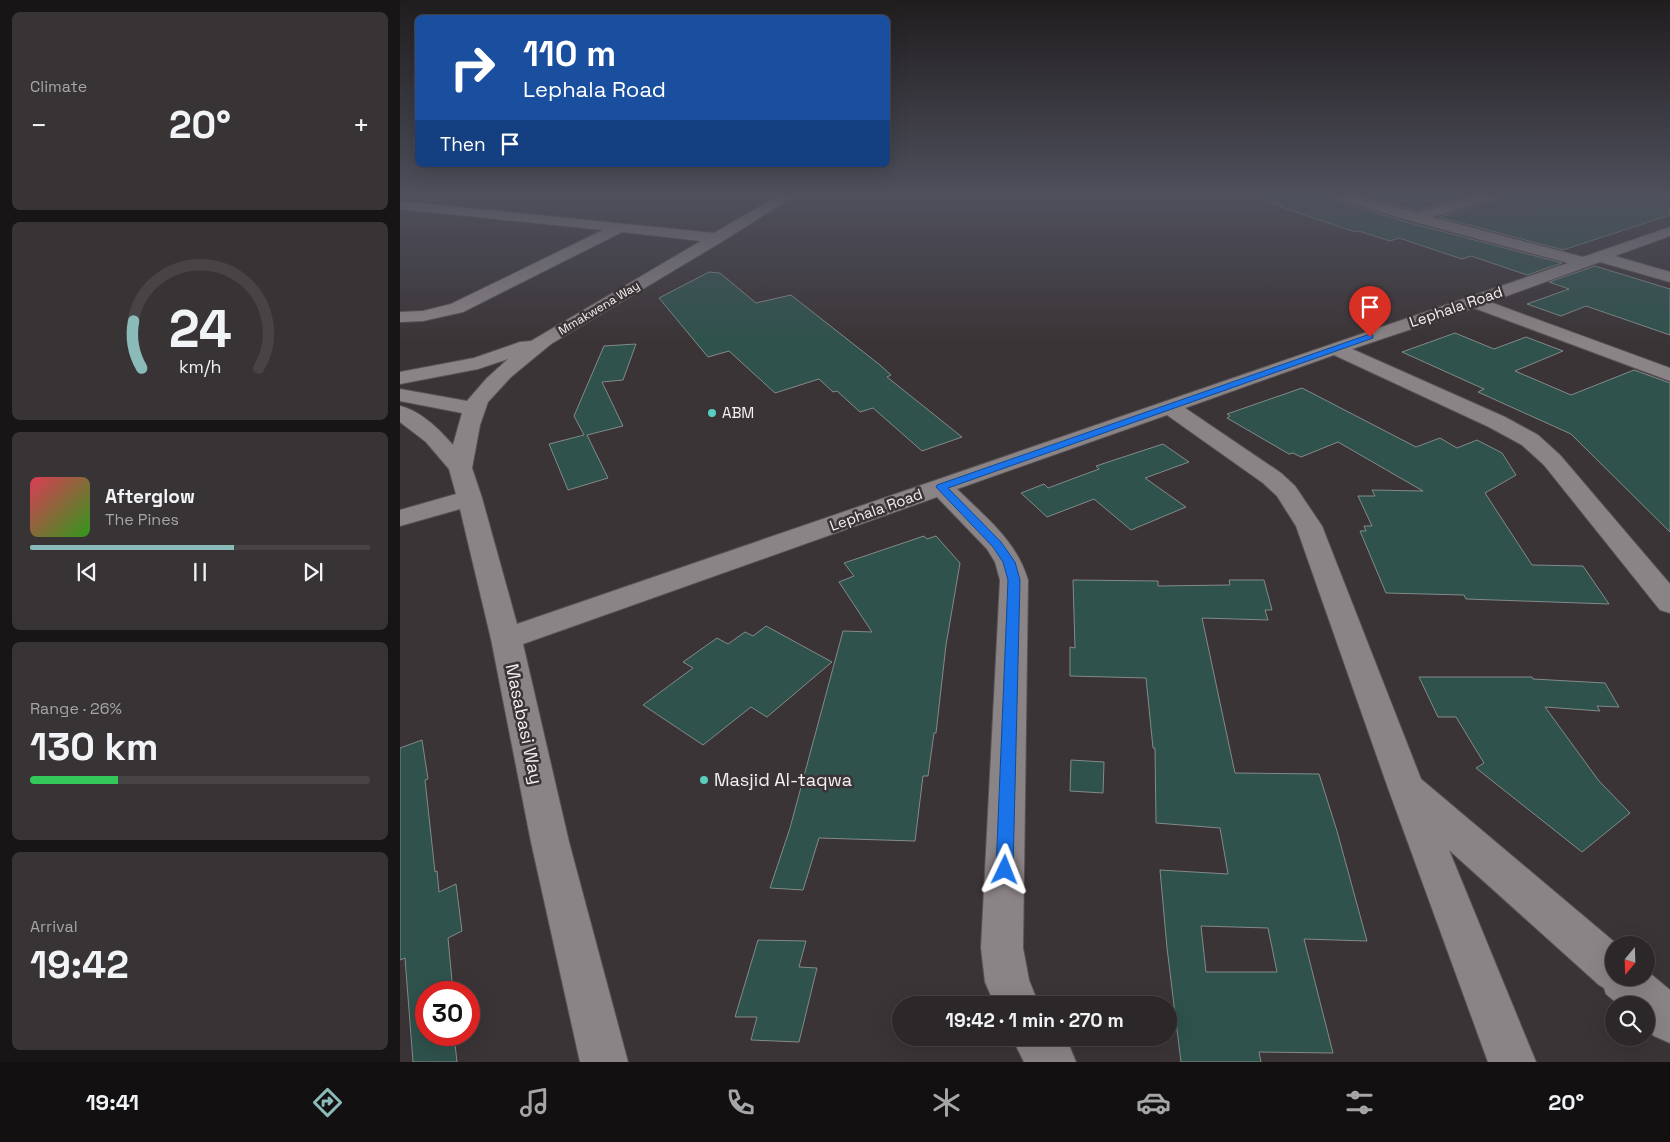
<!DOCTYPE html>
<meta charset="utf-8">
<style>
body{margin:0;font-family:"Space Grotesk",sans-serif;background:#383334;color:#f1f3f6;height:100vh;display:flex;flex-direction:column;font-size:19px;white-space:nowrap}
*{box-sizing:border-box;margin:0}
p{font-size:16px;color:#a6a5a8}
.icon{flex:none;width:28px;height:28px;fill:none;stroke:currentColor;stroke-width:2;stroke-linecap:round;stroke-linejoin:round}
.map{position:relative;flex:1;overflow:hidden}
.drawer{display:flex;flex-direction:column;gap:12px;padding:12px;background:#181516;width:400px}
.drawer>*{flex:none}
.hud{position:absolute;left:15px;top:15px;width:475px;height:152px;border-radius:8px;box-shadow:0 5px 20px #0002,0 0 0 1px #484445;background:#1a4fa0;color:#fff;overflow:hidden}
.needle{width:32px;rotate:199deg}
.tools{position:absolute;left:1205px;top:936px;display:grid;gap:10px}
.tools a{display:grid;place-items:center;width:50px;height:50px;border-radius:50%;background:#2c2728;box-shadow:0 5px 20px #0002,0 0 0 1px #484445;font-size:25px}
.speed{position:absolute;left:15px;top:981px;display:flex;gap:10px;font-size:25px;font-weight:700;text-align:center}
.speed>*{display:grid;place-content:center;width:65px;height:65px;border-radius:50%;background:#2c2728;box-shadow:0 5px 20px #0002,0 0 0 1px #484445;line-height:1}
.speed .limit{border:8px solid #d22;background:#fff;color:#111}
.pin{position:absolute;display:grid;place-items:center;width:42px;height:42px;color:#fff;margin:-51px -21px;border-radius:50% 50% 50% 0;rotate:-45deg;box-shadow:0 0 5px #0007}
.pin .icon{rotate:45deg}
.me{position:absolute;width:55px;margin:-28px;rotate:2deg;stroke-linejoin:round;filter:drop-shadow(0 0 4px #0008)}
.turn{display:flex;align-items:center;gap:18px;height:105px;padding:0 25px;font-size:22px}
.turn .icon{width:65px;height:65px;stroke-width:2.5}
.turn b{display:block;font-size:35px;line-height:42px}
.then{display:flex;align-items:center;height:48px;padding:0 25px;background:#0003;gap:10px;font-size:19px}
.big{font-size:38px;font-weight:700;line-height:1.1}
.drawer .tile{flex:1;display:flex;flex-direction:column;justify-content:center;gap:8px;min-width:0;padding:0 18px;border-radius:8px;background:#383334}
.drawer .dial{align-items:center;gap:0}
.dial svg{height:130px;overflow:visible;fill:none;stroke:#484445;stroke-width:7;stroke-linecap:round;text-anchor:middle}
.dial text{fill:#f1f3f6;stroke:none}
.song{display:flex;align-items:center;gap:15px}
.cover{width:60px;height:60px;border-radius:8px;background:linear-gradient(135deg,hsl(350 70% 55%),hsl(110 70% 35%))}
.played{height:5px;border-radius:2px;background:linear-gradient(90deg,#8bbbb9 60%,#484445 60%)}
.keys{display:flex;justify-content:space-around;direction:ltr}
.heat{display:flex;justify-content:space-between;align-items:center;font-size:28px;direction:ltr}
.charge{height:8px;border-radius:4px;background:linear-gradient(90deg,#34c759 26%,#484445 0)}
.trip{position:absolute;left:492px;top:996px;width:285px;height:50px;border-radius:25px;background:#2c2728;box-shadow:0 5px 20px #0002,0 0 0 1px #484445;font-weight:700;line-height:50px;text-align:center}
.dock{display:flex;height:80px;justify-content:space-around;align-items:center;background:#121010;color:#a6a5a8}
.dock .icon{width:35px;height:35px}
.dock .active{color:#8bbbb9}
.dock b{font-size:22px;color:#f1f3f6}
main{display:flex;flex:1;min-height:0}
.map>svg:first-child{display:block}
</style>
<main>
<section class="drawer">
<div class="tile"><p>Climate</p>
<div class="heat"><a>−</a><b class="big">20°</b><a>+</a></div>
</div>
<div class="tile dial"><svg viewBox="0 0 100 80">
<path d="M14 69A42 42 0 1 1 86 69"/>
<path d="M14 69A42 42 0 0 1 9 40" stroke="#8bbbb9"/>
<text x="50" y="56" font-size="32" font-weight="700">24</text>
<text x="50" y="72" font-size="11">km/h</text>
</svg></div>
<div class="tile">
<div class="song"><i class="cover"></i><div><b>Afterglow</b><p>The Pines</p></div></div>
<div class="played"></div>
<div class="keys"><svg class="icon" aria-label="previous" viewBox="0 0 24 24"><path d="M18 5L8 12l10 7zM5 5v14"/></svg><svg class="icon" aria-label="pause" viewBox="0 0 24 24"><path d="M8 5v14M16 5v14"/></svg><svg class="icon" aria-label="next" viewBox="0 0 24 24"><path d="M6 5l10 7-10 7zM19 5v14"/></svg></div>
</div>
<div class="tile"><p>Range · 26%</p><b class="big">130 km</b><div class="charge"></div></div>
<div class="tile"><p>Arrival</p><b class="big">19:42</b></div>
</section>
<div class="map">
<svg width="1270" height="1062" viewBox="0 0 1270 1062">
<rect width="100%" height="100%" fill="#3a3436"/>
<!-- building -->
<g fill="#2f524c" stroke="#838a89" fill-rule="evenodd">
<polygon points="862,194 928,194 930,199 1010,223 1162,263 1127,275 1071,256 1062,259 999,238 990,241 959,231 955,232 881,207 884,206 861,199"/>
<polygon points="959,194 1071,194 1017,211"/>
<polygon points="1100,194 1255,194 1270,198 1270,215 1163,250 1039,217 1098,199"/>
<polygon points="1195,266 1270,289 1270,335 1186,306 1161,316 1127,304 1169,289 1149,282"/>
<polygon points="309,272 320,273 356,303 391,295 480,365 491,375 487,377 562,437 522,451 473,408 460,412 437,391 433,392 419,379 375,393 329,351 308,357 259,298"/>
<polygon points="1055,333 1094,349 1126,337 1163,351 1115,371 1171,395 1234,370 1270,383 1270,532 1171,434 1078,392 1084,389 1002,352"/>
<polygon points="236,344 223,380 202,382 223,426 187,435 208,478 168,490 149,444 184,435 174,416 204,346"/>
<polygon points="902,388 1016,447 1040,438 1057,448 1077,440 1102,453 1116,475 1085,493 1132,565 1183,566 1209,604 1066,599 1064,595 986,593 960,531 966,531 964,526 972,526 958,496 975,496 972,490 1023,491 938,442 901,457 893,453 889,454 827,418 830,416 827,414"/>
<polygon points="763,444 789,462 745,478 786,507 731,530 694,499 647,517 621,493 644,484 648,488 699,469 696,466"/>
<polygon points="524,536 527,539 536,536 560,563 546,645 536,733 534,733 528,776 523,776 515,841 419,838 403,890 370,888 390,828 443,631 472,632 439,582 454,576 444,563"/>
<path d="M 673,580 L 758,581 L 758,586 L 830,585 L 829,580 L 864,580 L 872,610 L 865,610 L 868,620 L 802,618 L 835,773 L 919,774 L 937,831 L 967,941 L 904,939 L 933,1053 L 859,1052 L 861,1062 L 781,1062 L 767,948 L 760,870 L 828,874 L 820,828 L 756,823 L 755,748 L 753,748 L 746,678 L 670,676 L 670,647 L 675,648 ZM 801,926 L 868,928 L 877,972 L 806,972 Z"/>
<polygon points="366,626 432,662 367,717 351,707 303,745 243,705 293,668 283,662 317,638 328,644 345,632 353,636"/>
<polygon points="1019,677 1132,677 1133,679 1205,683 1219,707 1197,706 1200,711 1145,707 1199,781 1230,813 1182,852 1076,768 1084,763 1056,717 1038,717"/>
<polygon points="22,740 28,779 25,780 35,872 37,871 39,892 56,884 62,931 48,938 53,992 26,992 26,1035 54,1035 57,1062 13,1062 5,958 0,960 0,748"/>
<polygon points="671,760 704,762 703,793 670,791"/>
<polygon points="358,940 406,941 399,967 417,968 399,1042 351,1040 357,1017 335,1017"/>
</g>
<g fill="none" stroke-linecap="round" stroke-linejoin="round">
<!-- street casing -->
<g stroke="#585354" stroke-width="2">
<g id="street">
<path d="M 381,194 L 397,194 L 323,241 L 151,344 L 111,377 L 88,402 L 80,425 L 72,468 L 82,498 L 117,624 L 1168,263 L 1011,221 L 931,197 L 930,194 L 951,194 L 1017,213 L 1078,194 L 1098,194 L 1097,197 L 1032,217 L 1183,257 L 1270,227 L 1270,236 L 1215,256 L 1270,272 L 1270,282 L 1200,262 L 1090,302 L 1270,368 L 1270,381 L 1074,308 L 952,349 L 1105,417 L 1138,435 L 1160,455 L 1270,584 L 1270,613 L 1260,610 L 1144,465 L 1122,445 L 1089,427 L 934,355 L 785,408 L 881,473 L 895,486 L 922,526 L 1021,779 L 1218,945 L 1214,945 L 1214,978 L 1246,978 L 1246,970 L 1270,990 L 1270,1043 L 1254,1036 L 1246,1029 L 1246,1005 L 1219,1005 L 1206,994 L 1204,988 L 1199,985 L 1049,850 L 1136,1062 L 1088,1062 L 988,788 L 896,526 L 877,496 L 863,483 L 767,415 L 557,489 C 586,518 616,540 628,580 L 623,948 L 629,980 L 639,1005 L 595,1005 L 585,982 L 581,948 L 600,580 L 595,562 L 587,549 L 537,497 L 123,644 L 169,842 L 228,1062 L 180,1062 L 131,842 L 91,639 L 60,509 L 0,526 L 0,510 L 56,494 L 49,469 L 26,442 L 0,422 L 0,406 C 21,411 39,429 53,445 L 62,413 L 0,401 L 0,389 L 67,401 L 87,378 L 108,359 L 78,369 L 0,384 L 0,372 L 74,358 L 120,342 L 131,341 L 301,241 L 222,232 L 63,312 L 23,321 L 0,322 L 0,312 L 23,311 L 51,304 L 203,230 L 0,209 L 0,201 L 314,233 Z"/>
<polygon points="612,1038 663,1038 669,1045 676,1062 624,1062"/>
</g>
</g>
<!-- street -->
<use href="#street" fill="#8b8486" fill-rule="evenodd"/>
</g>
<!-- sky -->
<linearGradient id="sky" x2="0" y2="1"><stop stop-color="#201d1e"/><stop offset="0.57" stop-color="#4f505d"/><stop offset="1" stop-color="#4f505d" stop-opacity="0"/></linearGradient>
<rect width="1270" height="343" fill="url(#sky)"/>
<!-- route -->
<polygon fill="#1a73e8" stroke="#114b97" points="970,334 973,335 973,338 548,488 601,542 615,562 620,580 613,870 611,876 605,878 599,876 596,870 608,580 603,562 593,547 536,487 537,485"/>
<!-- markers -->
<g fill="#59cebe" stroke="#3a3436" stroke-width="2">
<circle cx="312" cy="413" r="5"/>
<circle cx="304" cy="780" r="5"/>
</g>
<g text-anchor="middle" stroke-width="5" stroke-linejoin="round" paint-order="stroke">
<!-- far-street labels -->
<g font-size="12" fill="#f4f1f2" stroke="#3a3436">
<text transform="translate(199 308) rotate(-31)" y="4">Mmakwena Way</text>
</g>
<!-- street labels -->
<g font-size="15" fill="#f4f1f2" stroke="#3a3436">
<text transform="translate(1056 307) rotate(-19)" y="5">Lephala Road</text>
<text transform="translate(476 510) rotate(-20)" y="5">Lephala Road</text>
</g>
<!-- poi labels -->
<g font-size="15" fill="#f4f1f2" stroke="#3a3436" text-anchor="start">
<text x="322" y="418">ABM</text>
</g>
<!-- near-street labels -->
<g font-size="18" fill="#f4f1f2" stroke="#3a3436">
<text transform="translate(124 724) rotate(78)" y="6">Masabasi Way</text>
</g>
<!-- near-poi labels -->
<g font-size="18" fill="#f4f1f2" stroke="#3a3436" text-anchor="start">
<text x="314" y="786">Masjid Al-taqwa</text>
</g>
</g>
</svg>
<div class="tools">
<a><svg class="needle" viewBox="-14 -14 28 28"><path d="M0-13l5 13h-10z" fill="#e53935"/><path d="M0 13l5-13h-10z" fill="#a6a5a8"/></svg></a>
<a><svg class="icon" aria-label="search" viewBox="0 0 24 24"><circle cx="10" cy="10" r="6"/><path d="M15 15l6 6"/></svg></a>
</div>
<div class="speed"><div class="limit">30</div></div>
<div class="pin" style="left:970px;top:337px;background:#d93025"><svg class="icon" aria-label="arrive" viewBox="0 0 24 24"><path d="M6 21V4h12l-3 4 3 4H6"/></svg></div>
<svg class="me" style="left:605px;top:870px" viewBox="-20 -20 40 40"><path d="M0-17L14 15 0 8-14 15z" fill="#1a73e8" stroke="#fff" stroke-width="4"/></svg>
<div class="trip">19:42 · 1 min · 270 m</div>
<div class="hud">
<div class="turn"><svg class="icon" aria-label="right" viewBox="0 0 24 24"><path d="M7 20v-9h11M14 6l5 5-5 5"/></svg><div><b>110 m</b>Lephala Road</div></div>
<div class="then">Then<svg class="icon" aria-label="arrive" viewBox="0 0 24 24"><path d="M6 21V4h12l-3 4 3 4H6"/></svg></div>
</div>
</div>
</main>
<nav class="dock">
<b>19:41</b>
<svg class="icon active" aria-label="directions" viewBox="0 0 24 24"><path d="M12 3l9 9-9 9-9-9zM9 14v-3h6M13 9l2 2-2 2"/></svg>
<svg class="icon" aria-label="music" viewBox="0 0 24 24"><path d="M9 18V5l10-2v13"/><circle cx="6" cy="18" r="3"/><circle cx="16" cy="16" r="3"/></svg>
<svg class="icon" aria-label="phone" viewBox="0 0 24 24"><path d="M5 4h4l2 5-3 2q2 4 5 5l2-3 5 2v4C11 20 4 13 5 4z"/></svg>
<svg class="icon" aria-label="climate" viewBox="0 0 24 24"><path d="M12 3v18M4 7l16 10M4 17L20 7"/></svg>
<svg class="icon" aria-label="car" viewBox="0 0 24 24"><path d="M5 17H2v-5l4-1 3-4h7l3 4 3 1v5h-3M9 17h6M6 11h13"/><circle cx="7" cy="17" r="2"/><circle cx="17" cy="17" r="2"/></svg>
<svg class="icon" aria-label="filters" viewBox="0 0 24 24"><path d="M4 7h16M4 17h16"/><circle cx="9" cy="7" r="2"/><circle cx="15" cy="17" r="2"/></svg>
<b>20°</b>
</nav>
